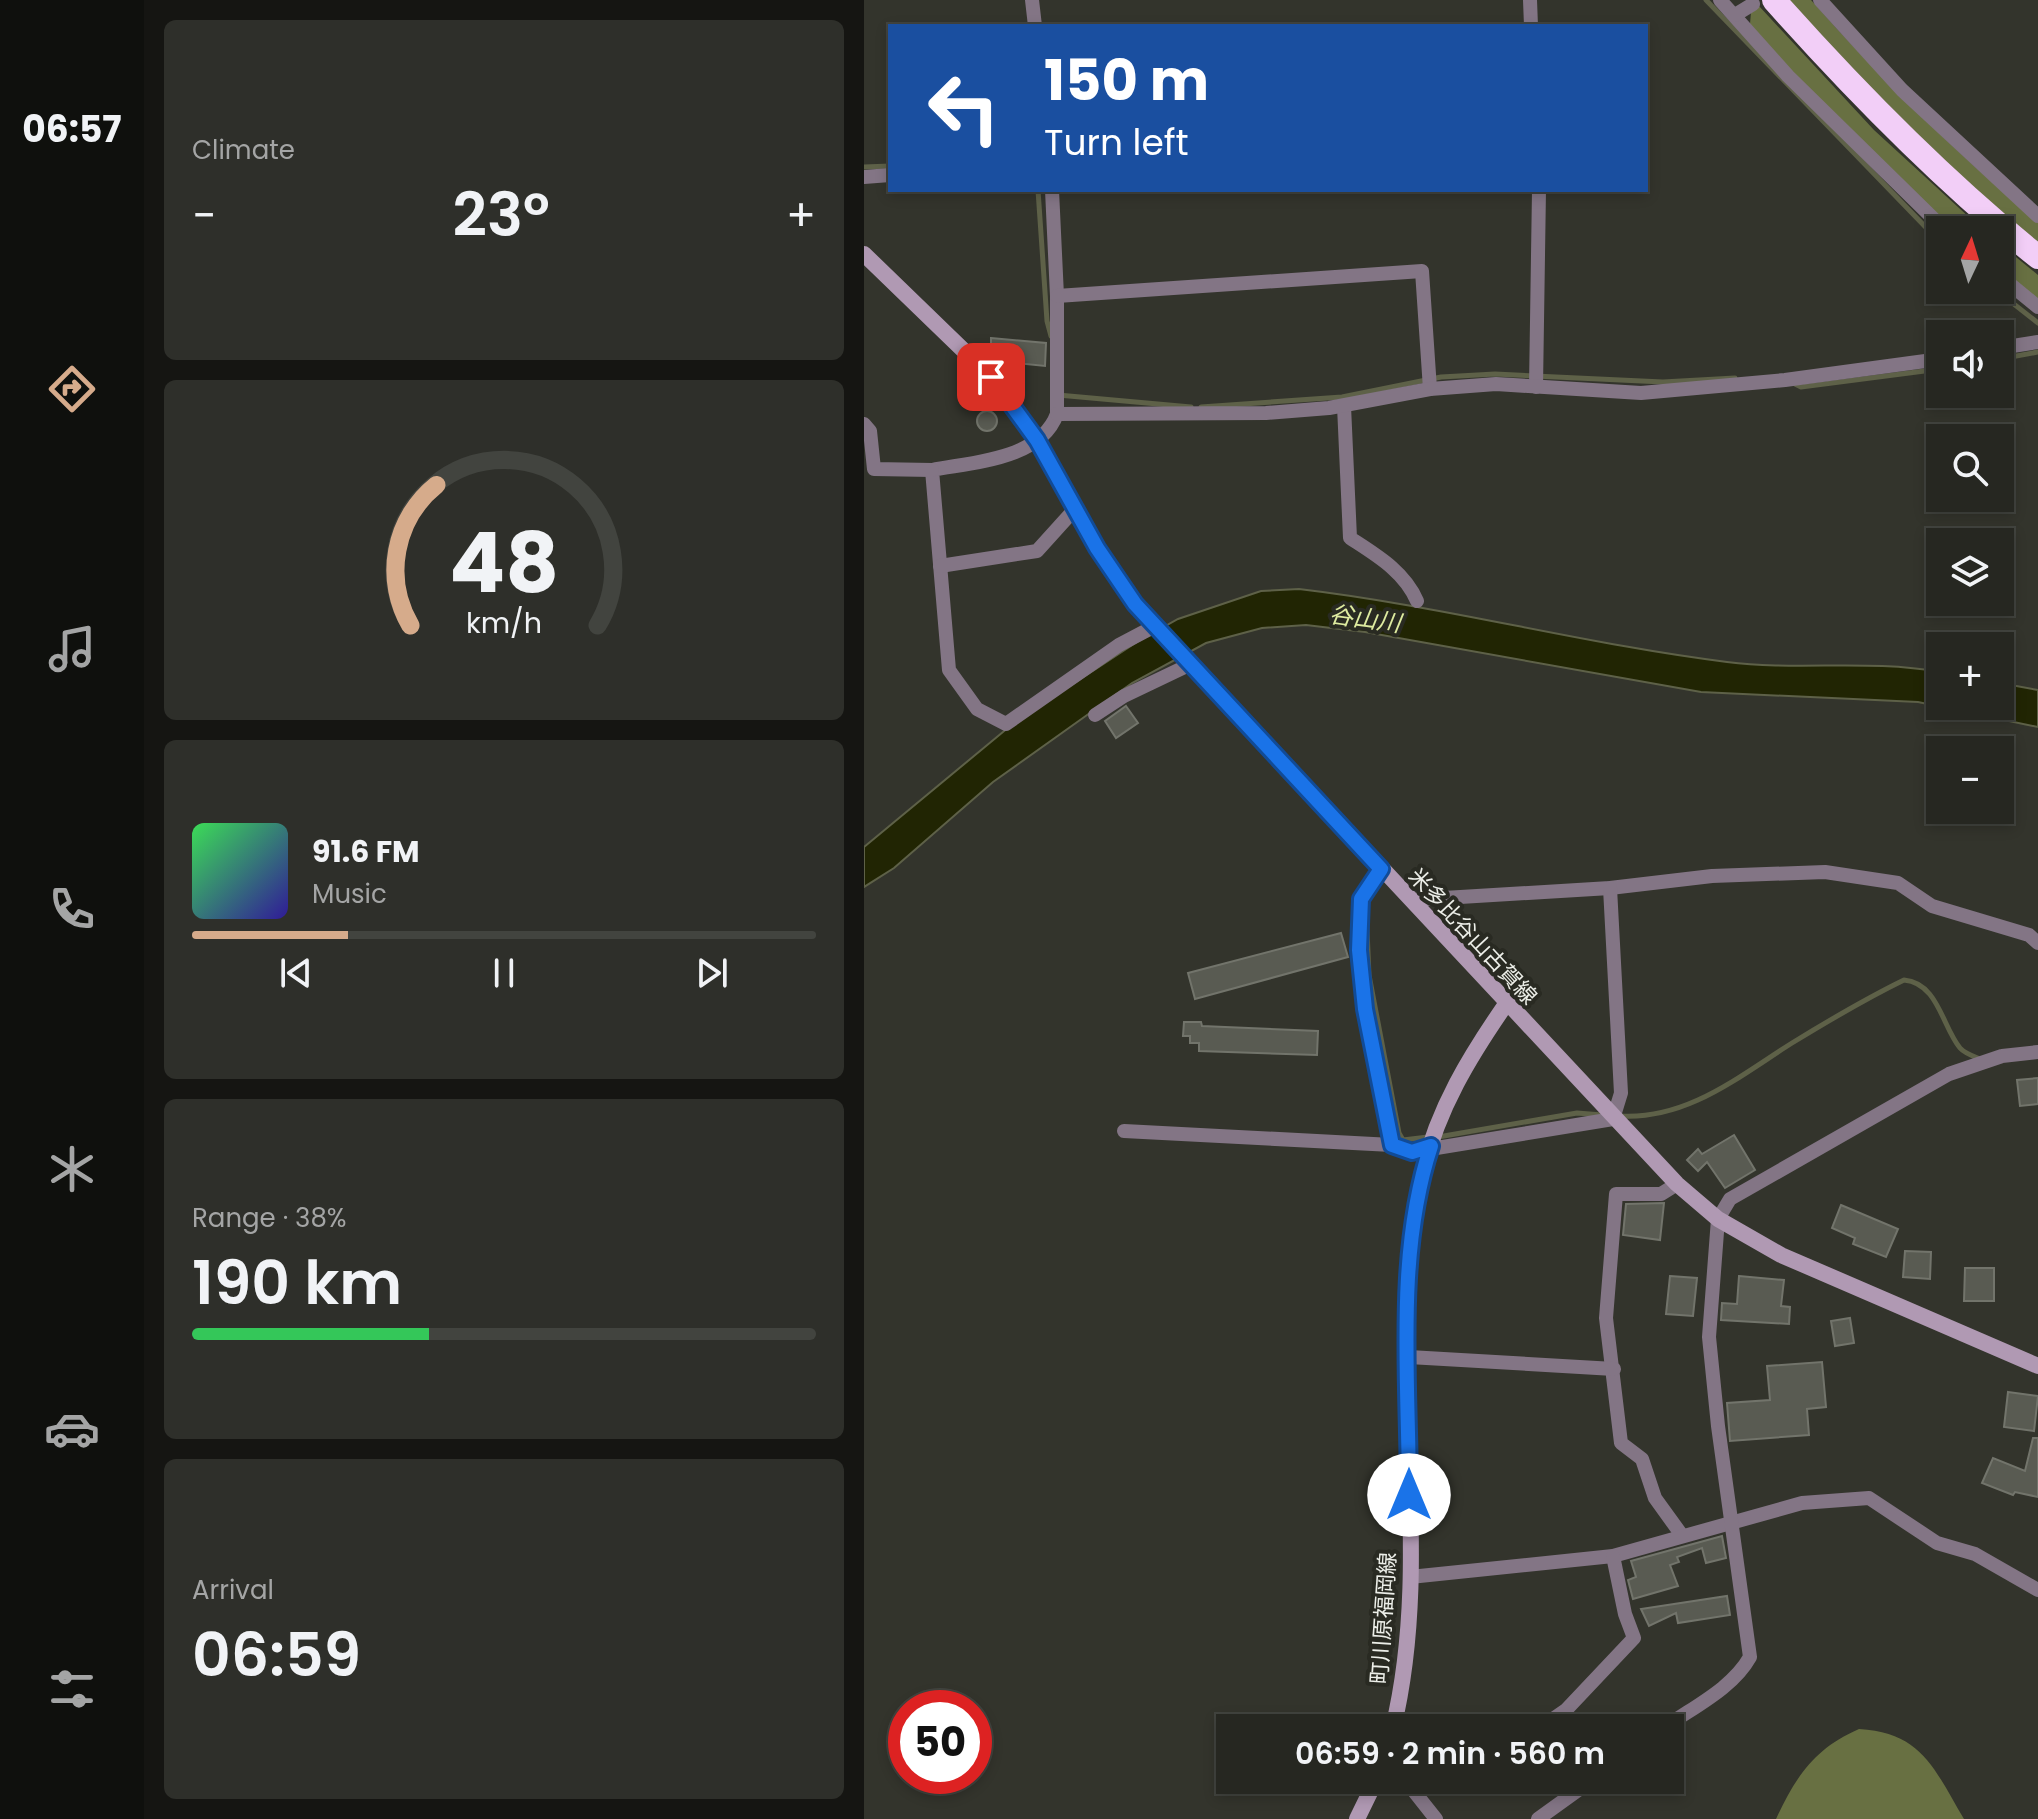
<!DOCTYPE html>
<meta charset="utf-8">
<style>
body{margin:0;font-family:Poppins,"Noto Sans JP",sans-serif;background:#2e2f2a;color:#f1f3f6;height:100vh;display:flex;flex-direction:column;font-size:30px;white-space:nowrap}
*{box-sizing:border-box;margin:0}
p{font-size:26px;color:#a4a5a5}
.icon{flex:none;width:44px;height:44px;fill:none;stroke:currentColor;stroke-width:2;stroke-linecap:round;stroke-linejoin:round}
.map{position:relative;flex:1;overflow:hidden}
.panel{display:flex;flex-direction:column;gap:20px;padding:20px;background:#151512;width:720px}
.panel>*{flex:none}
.hud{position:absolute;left:24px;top:24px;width:760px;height:168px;border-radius:0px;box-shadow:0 4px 12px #0003,0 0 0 2px #42443f;background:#1a4fa0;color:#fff;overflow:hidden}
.needle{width:52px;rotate:4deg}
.fabs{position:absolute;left:1062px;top:216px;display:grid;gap:16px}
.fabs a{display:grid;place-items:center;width:88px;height:88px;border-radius:0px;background:#262721;box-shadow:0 4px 12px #0003,0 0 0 2px #42443f;font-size:40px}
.speed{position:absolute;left:24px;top:1690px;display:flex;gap:16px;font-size:40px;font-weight:700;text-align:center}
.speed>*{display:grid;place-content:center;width:104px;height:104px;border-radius:50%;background:#262721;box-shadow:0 4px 12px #0003,0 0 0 2px #42443f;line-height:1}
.speed .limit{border:12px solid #d22;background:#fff;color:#111}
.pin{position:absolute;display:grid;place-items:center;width:68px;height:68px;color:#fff;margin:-34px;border-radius:16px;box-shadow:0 4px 12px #0006}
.me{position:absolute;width:88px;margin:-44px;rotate:0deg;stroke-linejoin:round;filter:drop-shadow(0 0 6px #0008)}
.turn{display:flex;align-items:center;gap:28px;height:168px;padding:0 24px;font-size:36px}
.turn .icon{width:104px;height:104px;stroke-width:2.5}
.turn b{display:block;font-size:56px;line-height:68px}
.big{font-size:60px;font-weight:600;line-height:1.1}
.panel .tile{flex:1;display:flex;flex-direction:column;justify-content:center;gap:12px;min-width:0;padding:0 28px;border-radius:12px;background:#2e2f2a}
.panel .dial{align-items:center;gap:0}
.dial svg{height:208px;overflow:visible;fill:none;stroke:#42443f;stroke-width:7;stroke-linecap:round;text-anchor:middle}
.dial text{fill:#f1f3f6;stroke:none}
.song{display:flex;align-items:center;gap:24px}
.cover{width:96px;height:96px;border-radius:12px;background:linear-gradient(135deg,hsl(130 70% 55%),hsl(250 70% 35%))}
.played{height:8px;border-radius:4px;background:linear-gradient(90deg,#d6ab8b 25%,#42443f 25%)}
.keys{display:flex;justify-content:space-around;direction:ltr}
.heat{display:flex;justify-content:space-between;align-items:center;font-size:44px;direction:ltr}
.charge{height:12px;border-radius:6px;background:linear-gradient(90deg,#34c759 38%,#42443f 0)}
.trip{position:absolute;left:352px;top:1714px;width:468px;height:80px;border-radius:0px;background:#262721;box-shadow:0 4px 12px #0003,0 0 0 2px #42443f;font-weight:600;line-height:80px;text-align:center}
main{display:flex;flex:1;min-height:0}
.dock{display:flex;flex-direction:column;width:144px;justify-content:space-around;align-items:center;background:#0f100d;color:#a4a5a5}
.dock .icon{width:56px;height:56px}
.dock .active{color:#d6ab8b}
.dock b{font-size:36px;color:#f1f3f6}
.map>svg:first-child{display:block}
</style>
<main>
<nav class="dock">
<b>06:57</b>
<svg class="icon active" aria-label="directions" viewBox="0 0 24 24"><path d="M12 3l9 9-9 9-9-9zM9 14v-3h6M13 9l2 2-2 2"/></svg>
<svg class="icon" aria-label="music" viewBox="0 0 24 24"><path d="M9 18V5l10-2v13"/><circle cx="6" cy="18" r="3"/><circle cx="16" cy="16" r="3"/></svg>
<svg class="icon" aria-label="phone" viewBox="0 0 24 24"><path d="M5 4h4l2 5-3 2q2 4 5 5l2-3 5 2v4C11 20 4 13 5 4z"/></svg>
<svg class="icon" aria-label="climate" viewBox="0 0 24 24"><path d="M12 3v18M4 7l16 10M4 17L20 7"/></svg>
<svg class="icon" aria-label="car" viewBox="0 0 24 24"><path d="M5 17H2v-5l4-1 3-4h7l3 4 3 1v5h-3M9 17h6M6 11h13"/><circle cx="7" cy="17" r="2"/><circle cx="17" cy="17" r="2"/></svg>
<svg class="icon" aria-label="filters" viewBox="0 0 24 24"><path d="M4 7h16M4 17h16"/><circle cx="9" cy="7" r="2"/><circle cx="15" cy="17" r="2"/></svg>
</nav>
<section class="panel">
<div class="tile"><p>Climate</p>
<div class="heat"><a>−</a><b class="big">23°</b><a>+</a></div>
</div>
<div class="tile dial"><svg viewBox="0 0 100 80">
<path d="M14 69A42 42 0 1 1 86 69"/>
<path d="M14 69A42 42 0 0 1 24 15" stroke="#d6ab8b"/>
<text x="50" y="56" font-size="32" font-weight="700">48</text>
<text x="50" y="72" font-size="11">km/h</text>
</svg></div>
<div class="tile">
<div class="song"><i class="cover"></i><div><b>91.6 FM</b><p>Music</p></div></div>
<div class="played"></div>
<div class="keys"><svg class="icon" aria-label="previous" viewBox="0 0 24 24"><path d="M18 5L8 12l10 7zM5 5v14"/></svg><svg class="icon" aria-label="pause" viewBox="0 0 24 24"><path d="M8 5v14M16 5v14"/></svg><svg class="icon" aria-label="next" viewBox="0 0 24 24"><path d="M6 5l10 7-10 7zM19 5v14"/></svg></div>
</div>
<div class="tile"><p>Range · 38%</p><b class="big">190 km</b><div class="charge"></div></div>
<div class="tile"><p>Arrival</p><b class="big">06:59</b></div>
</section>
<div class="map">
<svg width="1174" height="1819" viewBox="0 0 1174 1819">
<rect width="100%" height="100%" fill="#33342c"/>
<!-- forest -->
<g fill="#687042">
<path d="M 919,0 L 947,0 C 1018,80 1092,153 1174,222 L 1174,249 L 1125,209 Z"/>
<polygon points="895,6 1010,130 1119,230 1089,230 950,96 886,24 887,12"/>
<polygon points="1136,244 1174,275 1174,303 1136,270"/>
<path d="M 995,1729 C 1059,1733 1070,1769 1100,1819 L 912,1819 C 932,1776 951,1748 995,1729 Z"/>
</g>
<!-- water -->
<path fill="#212503" stroke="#5e6148" stroke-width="2" d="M 435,589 C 579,606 719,644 863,662 C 934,671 1006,659 1076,672 L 1076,706 L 1136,706 L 1136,683 L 1174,690 L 1174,727 L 1054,702 L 837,692 L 501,632 L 442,625 L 398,628 L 342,643 L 268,683 L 129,782 L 30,868 L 0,887 L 0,847 L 151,722 L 273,642 L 314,619 L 397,591 Z"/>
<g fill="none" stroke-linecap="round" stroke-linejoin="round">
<!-- stream -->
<g stroke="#5e6148" stroke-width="5">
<polyline points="842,0 1076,242"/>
<polyline points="0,167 26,166"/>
<polyline points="174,190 183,321 187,336"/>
<polyline points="1132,290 1174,323"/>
<polyline points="1136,359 1174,352"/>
<polyline points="931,384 937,387 1076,369"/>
<polyline points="194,395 327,407"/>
<polyline points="337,407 478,397 577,377 631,374 799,382 871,378"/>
<polyline points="502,907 505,975 535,1133 539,1140 564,1137"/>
<path d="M 756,1116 C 823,1120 874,1077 928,1043 C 964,1021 1001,999 1040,980 C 1074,983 1078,1026 1096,1048 C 1100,1053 1111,1057 1118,1060"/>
<polyline points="574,1137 713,1113 738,1115"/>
</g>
</g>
<!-- building -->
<g fill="#595b52" stroke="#72746b" stroke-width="2">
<polygon points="127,338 182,343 181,366 133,361 134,353 127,353"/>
<circle cx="123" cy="421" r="10"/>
<polygon points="262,706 274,723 252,738 241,721"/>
<polygon points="477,933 484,957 331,999 324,973"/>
<polygon points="320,1022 337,1022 338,1026 454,1031 453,1055 335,1051 335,1043 326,1043 326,1036 319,1036"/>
<polygon points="1174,1078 1174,1104 1156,1106 1153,1080"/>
<polygon points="870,1135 891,1170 861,1188 843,1162 834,1171 823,1160 834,1149 838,1154"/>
<polygon points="800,1203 796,1240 759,1235 762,1204"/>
<polygon points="977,1205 1034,1229 1022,1257 989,1244 991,1238 968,1228"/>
<polygon points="1041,1251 1067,1252 1066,1279 1039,1277"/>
<polygon points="1101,1268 1130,1268 1130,1301 1100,1301"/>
<polygon points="806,1276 833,1278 829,1316 802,1314"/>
<polygon points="875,1276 920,1280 917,1306 926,1307 925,1324 857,1320 858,1303 873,1304"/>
<polygon points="986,1318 990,1343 971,1346 967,1321"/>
<polygon points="958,1362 962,1407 943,1409 945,1435 866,1441 863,1403 906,1400 903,1366"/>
<polygon points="1144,1392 1174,1396 1170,1431 1140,1427"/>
<polygon points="1169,1438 1174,1438 1174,1497 1151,1492 1149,1495 1118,1483 1129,1458 1161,1471"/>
<polygon points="858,1536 862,1558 842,1563 838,1548 813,1557 815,1562 806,1565 814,1586 769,1599 764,1580 772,1577 767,1561"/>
<polygon points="863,1596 866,1615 814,1623 812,1613 785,1626 777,1609"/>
</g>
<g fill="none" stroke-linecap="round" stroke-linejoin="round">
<!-- minor -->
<g stroke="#837585" stroke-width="14">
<polyline points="168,0 171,26"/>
<polyline points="666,0 667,26"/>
<polyline points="856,0 924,76 1081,230"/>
<polyline points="956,0 1038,90 1174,216"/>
<polyline points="871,15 889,4"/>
<polyline points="0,177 26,175"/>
<path d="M 188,190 L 193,296 L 193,414 C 176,460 108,462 68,470 L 85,670 L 113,709 L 142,724 L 255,645 L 291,626"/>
<polyline points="1136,276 1174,307"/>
<polyline points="193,296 558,271 566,389"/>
<polyline points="1136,348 1174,342"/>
<polyline points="672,387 675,190"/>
<path d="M 480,406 L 486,538 C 512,555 540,571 553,601"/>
<polyline points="193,414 402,413 465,408 566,389 632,384 777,393 921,380 1076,359"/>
<polyline points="0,424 6,431 10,469 68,470"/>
<polyline points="76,566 173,551 210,510"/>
<polyline points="231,715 260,696 327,664"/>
<polyline points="517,869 497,899 495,950 501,1009 528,1145"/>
<polyline points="547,900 746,888 848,876 961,872 1034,883 1068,906 1165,935 1174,943"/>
<polyline points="260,1131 528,1145 548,1152 749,1119 757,1093 746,888"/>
<polyline points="813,1184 797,1194 752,1194 742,1318 757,1443 778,1459 791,1498 817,1534"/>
<polyline points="545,1357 750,1369"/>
<polyline points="546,1577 749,1556 938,1503 1005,1498 1073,1543 1111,1554 1174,1590"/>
<polyline points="676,1728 702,1710 770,1638 761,1614 749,1556"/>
<path d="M 800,1728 C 829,1707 868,1689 886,1657 L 854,1426 L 845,1337 L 854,1219 L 866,1199 L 1085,1074 L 1138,1056 L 1174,1052"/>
<polyline points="535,1780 545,1785 572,1819"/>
<polyline points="674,1819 728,1780"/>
</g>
<!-- secondary -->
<g stroke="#b099b3" stroke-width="16">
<polyline points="0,254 127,377 173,440 233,548 271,604 813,1184 854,1219 917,1255 1174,1366"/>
<path d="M 529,1728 C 573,1546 517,1353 559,1171 C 574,1108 606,1056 642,1004"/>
<polyline points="493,1819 512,1780"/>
</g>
<!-- motorway -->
<path stroke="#f2cef7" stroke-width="24" d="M 910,0 C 992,92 1078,180 1174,257"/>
</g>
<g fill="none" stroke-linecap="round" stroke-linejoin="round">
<!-- route casing -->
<g stroke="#114b97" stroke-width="20">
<path id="route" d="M 127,377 L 173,440 L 233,548 L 271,604 L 517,869 L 497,899 L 495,950 L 501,1009 L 528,1145 L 548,1152 L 567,1146 C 531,1255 545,1381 545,1495"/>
</g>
<!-- route -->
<use href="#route" stroke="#1a73e8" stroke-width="14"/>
</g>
<g text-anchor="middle" stroke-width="8" stroke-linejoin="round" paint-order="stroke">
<!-- street labels -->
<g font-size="22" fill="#eceee8" stroke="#292a22">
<text transform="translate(609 936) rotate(47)" y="8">米多比谷山古賀線</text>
<text transform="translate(519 1618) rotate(-86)" y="8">町川原福岡線</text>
</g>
<!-- water labels -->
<g font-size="24" font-style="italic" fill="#deeba0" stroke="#292a22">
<text transform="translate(501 619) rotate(8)" y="8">谷山川</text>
</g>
</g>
</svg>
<div class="fabs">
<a><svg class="needle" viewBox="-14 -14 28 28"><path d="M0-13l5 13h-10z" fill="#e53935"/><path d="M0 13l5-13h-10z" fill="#a4a5a5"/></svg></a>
<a><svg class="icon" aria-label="sound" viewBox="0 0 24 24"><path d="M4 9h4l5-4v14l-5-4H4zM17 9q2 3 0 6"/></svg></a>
<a><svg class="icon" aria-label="search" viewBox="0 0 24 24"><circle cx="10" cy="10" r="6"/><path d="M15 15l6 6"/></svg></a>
<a><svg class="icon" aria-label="layers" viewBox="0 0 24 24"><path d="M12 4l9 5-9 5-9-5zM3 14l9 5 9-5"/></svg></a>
<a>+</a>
<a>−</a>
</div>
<div class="speed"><div class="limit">50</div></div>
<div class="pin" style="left:127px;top:377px;background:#d93025"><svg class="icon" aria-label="arrive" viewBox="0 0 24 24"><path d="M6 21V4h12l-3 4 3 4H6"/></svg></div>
<svg class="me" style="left:545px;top:1495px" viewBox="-20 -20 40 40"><circle r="19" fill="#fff"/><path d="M0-13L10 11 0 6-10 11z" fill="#1a73e8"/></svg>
<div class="trip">06:59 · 2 min · 560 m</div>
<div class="hud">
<div class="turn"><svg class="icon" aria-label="left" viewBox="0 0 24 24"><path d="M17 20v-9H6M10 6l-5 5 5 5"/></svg><div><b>150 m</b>Turn left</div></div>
</div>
</div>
</main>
